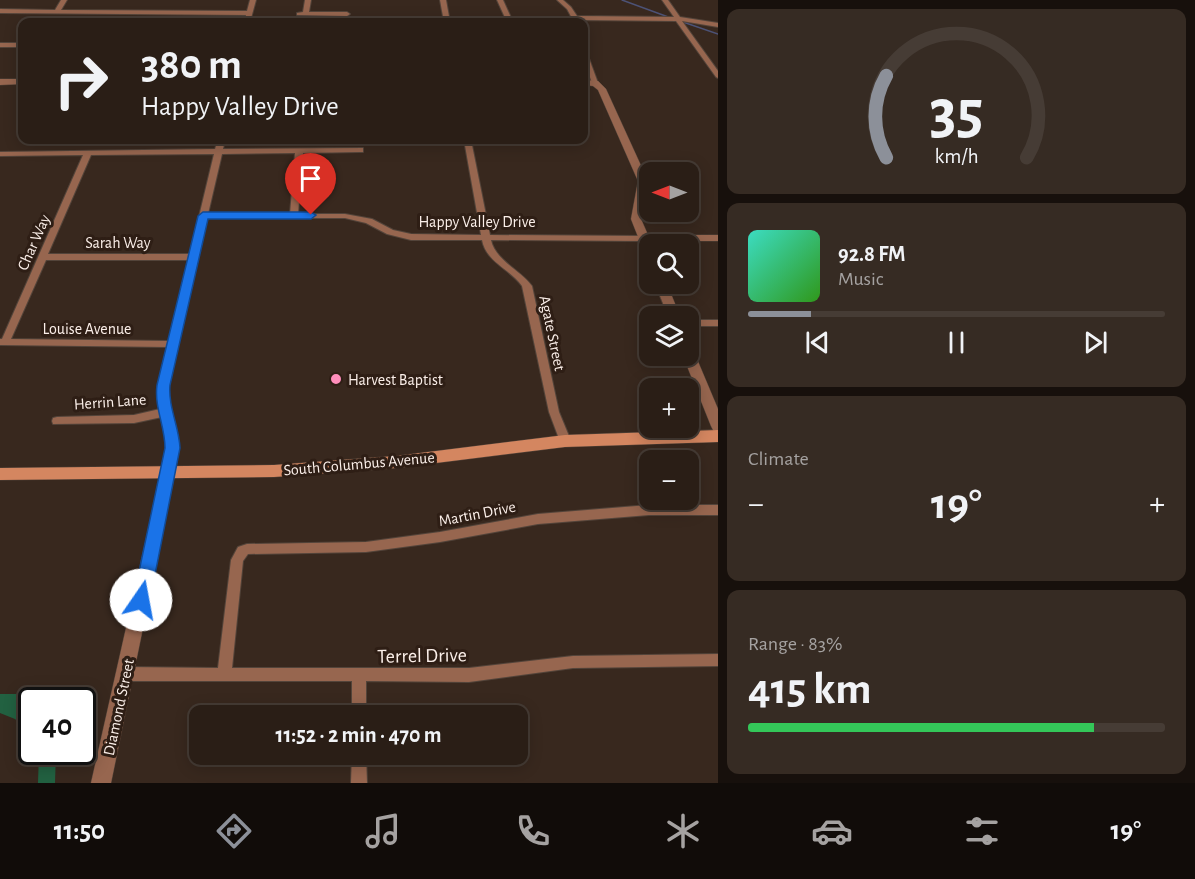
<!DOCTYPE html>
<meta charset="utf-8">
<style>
body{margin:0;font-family:"Alegreya Sans",sans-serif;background:#362b23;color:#f1f3f6;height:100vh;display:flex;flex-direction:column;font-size:22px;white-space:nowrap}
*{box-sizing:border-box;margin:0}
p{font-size:20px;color:#a5a2a1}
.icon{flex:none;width:33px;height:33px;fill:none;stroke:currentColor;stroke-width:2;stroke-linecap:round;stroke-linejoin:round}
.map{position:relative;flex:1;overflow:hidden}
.drawer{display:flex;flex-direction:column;gap:9px;padding:9px;background:#17100c;width:477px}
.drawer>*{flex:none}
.top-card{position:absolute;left:18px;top:18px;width:570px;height:126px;border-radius:12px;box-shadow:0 3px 15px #0003,0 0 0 2px #463c35;background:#2a1e16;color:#f1f3f6;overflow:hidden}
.needle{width:39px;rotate:270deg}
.fabs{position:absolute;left:639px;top:162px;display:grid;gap:12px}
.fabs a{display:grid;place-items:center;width:60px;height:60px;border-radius:12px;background:#2a1e16;box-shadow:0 3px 15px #0003,0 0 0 2px #463c35;font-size:30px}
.speed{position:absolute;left:18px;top:687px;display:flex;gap:12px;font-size:30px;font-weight:700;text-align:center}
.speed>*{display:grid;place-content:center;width:78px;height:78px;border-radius:50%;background:#2a1e16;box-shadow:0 3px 15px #0003,0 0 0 2px #463c35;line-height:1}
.speed .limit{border:3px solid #111;border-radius:9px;background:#fff;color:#111}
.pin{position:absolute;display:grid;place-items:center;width:51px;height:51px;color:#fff;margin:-62px -26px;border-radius:50% 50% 50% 0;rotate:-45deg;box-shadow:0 0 6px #0007}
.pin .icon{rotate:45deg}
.me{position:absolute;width:66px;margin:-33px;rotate:12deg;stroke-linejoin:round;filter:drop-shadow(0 0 4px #0008)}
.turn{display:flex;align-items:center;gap:21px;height:126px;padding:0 24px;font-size:27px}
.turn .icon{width:78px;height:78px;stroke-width:2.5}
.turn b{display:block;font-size:42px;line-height:51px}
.big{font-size:45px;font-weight:600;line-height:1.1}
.drawer .widget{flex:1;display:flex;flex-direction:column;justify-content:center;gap:9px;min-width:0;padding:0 21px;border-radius:12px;background:#362b23}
.drawer .dial{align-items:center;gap:0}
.dial svg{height:156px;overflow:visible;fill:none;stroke:#463c35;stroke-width:7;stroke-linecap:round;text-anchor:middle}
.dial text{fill:#f1f3f6;stroke:none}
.song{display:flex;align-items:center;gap:18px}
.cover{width:72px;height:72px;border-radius:9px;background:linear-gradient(135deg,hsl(170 70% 55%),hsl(110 70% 35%))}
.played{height:6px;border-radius:3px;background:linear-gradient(90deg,#8c9099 15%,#463c35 15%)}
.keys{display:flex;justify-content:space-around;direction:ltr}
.heat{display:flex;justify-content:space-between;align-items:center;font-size:33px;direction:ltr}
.charge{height:9px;border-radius:4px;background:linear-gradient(90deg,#34c759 83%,#463c35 0)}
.trip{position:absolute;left:189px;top:705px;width:339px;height:60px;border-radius:12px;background:#2a1e16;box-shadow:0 3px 15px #0003,0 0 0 2px #463c35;font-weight:600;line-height:60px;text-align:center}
.dock{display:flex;height:96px;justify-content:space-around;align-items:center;background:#110c09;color:#a5a2a1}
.dock .icon{width:42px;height:42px}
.dock .selected{color:#8c9099}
.dock b{font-size:27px;color:#f1f3f6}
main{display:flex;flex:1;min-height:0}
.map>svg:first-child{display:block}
</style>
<main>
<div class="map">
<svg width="718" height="783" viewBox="0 0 718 783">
<rect width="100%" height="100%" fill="#38281e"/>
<!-- green -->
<g fill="#226141">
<polygon points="0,694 41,694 39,700 32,700 31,734 15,719 0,713"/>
<polygon points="39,752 56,752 55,783 38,783"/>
</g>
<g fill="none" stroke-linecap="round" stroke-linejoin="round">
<!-- stream -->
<g stroke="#4c5276" stroke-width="1.5">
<polyline points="622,0 671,18"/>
<polyline points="680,21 718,34"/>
</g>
<!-- minor casing -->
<g stroke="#53443a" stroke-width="2">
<g id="minor">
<polygon points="61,0 67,0 61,10 247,11 250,0 256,0 250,22 244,22 246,15 0,13 0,9 55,10"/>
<polygon points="305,0 311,0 309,12 347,12 350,14 347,16 297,15 297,13 303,12"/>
<polygon points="440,0 446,0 450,22 444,22"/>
<polygon points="497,0 503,0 513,22 507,22"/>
<polygon points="557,0 563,0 571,7 577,16 674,17 662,0 668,0 680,17 718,23 718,27 682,21 718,71 718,78 716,77 676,21 579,20 580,22 574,22 567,9"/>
<rect x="0" y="43" width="22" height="4"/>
<polygon points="584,51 587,53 598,83 597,84 592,83 584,60"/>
<path d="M 218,140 L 225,140 L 223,149 L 363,148 L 363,152 L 360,152 L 303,153 L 298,214 L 345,214 L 372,219 L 393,230 L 411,234 L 481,235 L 464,140 L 471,140 L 490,235 L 645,236 L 645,240 L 642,241 L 491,240 C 495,260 520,270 532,286 L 559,412 L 571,441 L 569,444 L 561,444 L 549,412 L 522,286 C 510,269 486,262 482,240 L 411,240 L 387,234 L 366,223 L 345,218 L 207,218 L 169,385 C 166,418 187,440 172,476 L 164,476 L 162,473 L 167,442 L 162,417 L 134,423 L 53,424 L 52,421 L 53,418 L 57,417 L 134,415 L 160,409 L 159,385 L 168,347 L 0,345 L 0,339 L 2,339 L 83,155 L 0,156 L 0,152 L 215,149 ZM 295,153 L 290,214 L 208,214 L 222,154 ZM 214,154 L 190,254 L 48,254 L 91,155 ZM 46,260 L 189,260 L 169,341 L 11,339 Z"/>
<rect x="688" y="320" width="30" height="6"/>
<polygon points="649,505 718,505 718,515 649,515 538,524 440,542 366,552 248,554 243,561 232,668 469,668 573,656 718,654 718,666 573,668 469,682 366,681 366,716 352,716 352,681 125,681 120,679 118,674 120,669 125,667 218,668 231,560 238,547 247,544 366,542 440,532 538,514"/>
<polygon points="352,754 366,754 367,783 351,783"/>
</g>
</g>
<!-- tertiary casing -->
<g stroke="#53443a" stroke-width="1">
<g id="tertiary">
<polygon points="0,79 22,79 22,84 0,85"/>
<polygon points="584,80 598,81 606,89 648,181 641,219 648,235 718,235 718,241 650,241 650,258 646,257 631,219 638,181 598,90 593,86 584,85"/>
<polygon points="655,284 667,284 680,316 668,316"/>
<polygon points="688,348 694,352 718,409 718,431 713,430 711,426 683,356 688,356"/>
<polygon points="168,467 173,469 175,473 111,783 91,783 161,473 163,469"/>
</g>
</g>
<!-- secondary casing -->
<g stroke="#53443a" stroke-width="1">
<polygon id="secondary" points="718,430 718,442 565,447 396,468 274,477 0,480 0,468 274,465 396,456 565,435"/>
</g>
<!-- minor -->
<use href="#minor" fill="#97664f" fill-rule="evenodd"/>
<!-- tertiary -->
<use href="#tertiary" fill="#97664f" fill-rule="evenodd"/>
<!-- secondary -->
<use href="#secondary" fill="#d48660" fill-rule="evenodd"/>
</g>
<!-- route -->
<path fill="#1a73e8" stroke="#114b97" stroke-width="1.5" d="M 203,212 L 311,212 L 316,215 L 311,219 L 208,219 L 170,385 C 168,407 179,426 180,448 L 150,600 L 147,605 L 141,607 L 135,605 L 133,600 L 165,448 C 165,426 154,407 157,385 L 198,216 Z"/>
<!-- markers -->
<circle fill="#ff8ebb" stroke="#2e1e15" stroke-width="2" cx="336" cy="379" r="6"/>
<g text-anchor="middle" stroke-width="6" stroke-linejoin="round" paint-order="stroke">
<!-- street labels -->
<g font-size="16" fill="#fbefe9" stroke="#2e1e15">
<text x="477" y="227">Happy Valley Drive</text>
<text transform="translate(33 242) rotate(-66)" y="6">Char Way</text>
<text x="118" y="248">Sarah Way</text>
<text x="87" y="334">Louise Avenue</text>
<text transform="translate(553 333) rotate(78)" y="6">Agate Street</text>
<text transform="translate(110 401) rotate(-4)" y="6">Herrin Lane</text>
<text transform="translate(359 463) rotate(-5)" y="6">South Columbus Avenue</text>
<text transform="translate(477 513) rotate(-11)" y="6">Martin Drive</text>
<text transform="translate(118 707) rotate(-78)" y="6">Diamond Street</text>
</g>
<!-- poi labels -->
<g font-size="16" fill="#fbefe9" stroke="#2e1e15" text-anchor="start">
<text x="348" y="385">Harvest Baptist</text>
</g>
<!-- near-street labels -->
<g font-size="20" fill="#fbefe9" stroke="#2e1e15">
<text transform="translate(422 655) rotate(-1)" y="7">Terrel Drive</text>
</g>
</g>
</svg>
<div class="fabs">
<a><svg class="needle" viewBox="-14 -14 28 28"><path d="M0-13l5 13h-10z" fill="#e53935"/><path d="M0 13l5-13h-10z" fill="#a5a2a1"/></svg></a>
<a><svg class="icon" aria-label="search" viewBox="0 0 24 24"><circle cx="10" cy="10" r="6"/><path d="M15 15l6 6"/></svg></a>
<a><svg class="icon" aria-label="layers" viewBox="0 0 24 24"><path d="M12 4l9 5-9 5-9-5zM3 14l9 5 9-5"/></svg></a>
<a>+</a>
<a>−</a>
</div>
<div class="speed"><div class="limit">40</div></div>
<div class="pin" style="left:311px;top:215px;background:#d93025"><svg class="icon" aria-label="arrive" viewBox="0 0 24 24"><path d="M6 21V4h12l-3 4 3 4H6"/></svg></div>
<svg class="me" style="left:141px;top:600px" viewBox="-20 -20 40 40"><circle r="19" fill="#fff"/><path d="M0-13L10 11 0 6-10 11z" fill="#1a73e8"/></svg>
<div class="trip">11:52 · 2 min · 470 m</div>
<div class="top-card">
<div class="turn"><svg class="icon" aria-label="right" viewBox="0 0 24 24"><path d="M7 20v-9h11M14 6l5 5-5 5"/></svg><div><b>380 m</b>Happy Valley Drive</div></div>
</div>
</div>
<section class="drawer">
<div class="widget dial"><svg viewBox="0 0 100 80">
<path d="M14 69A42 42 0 1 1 86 69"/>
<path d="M14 69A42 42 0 0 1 14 27" stroke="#8c9099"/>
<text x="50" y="56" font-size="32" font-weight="700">35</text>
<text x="50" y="72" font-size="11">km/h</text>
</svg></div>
<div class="widget">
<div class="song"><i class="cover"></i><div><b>92.8 FM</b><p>Music</p></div></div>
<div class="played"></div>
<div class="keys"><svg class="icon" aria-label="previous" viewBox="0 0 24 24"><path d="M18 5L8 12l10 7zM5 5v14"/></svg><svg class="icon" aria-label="pause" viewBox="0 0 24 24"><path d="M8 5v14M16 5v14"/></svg><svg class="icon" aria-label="next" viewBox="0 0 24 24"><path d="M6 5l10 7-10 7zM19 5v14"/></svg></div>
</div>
<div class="widget"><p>Climate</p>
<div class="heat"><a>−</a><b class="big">19°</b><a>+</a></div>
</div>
<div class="widget"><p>Range · 83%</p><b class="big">415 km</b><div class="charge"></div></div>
</section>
</main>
<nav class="dock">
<b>11:50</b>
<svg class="icon selected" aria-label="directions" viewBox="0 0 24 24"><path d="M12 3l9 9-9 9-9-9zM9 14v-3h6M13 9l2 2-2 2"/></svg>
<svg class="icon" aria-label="music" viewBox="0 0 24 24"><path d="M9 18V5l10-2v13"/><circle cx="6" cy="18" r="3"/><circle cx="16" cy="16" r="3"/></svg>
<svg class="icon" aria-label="phone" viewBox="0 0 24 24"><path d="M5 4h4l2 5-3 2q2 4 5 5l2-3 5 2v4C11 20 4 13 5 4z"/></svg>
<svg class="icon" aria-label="climate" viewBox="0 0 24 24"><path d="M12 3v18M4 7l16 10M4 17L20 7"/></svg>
<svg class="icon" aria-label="car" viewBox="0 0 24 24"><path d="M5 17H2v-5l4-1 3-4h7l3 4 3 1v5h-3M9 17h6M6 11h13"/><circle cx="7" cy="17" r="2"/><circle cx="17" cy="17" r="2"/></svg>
<svg class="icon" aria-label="filters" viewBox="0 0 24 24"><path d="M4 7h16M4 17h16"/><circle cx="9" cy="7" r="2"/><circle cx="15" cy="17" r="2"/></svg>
<b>19°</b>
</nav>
